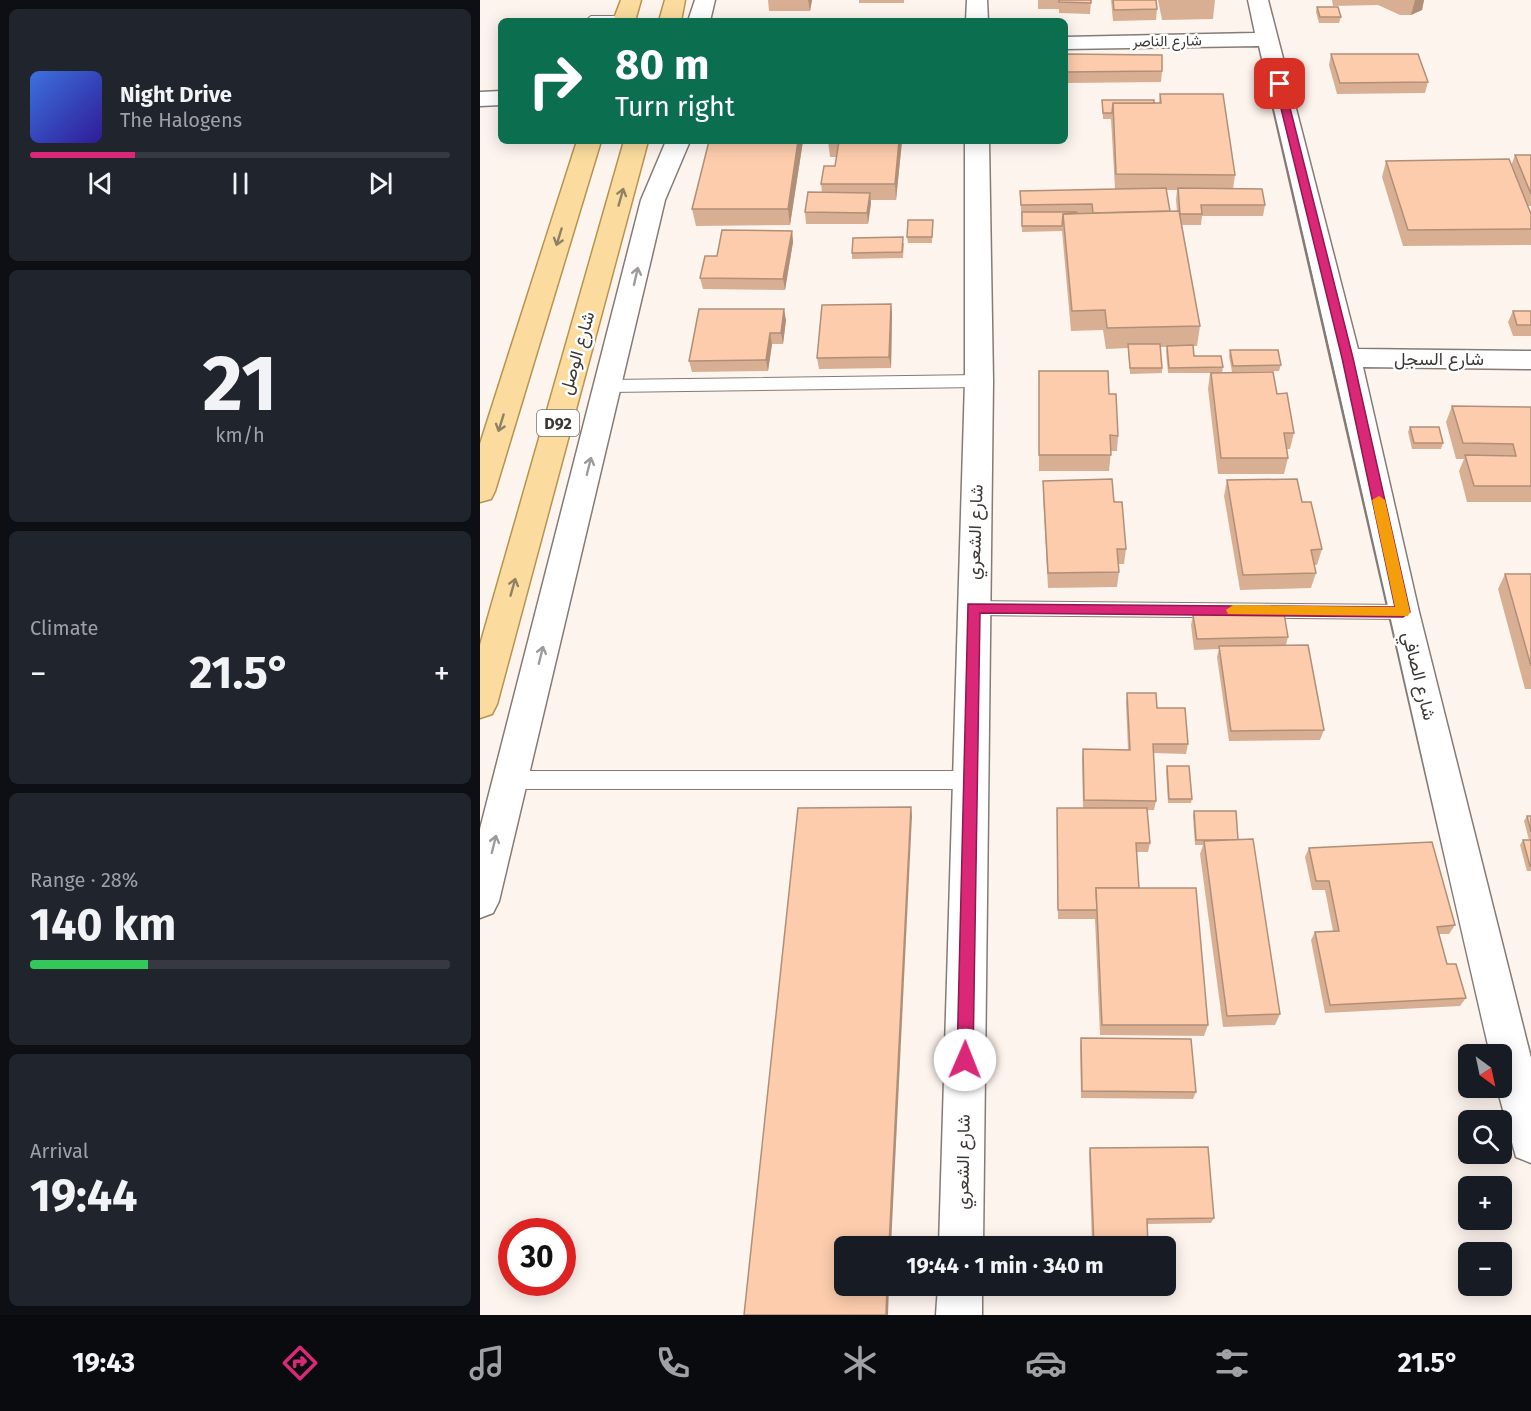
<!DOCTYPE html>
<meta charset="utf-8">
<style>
body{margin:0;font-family:"Fira Sans",Vazirmatn,sans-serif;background:#20242c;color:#f1f3f6;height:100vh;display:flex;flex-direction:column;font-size:22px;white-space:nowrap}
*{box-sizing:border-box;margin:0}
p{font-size:20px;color:#9ea1a6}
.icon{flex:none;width:33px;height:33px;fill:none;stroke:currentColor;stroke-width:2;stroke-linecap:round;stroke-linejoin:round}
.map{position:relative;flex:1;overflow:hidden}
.details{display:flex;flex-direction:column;gap:9px;padding:9px;background:#0d0f14;width:480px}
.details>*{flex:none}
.banner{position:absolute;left:18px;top:18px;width:570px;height:126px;border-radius:9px;box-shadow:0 3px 15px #0003;background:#0b6e4f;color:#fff;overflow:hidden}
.needle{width:39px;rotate:147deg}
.buttons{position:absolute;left:978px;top:1044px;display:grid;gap:12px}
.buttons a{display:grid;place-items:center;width:54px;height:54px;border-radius:9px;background:#171b24;box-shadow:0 3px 15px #0003;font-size:30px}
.speed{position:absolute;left:18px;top:1218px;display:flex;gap:12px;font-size:30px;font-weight:700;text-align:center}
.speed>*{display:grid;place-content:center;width:78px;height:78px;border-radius:50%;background:#171b24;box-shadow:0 3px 15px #0003;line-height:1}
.speed .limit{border:9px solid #d22;background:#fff;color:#111}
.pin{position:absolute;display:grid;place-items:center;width:51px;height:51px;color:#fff;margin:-26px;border-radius:12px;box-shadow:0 3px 9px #0006}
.me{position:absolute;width:66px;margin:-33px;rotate:1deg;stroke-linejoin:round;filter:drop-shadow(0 0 4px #0008)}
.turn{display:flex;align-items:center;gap:21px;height:126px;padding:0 18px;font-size:27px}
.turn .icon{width:78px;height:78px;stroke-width:2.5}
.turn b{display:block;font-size:42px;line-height:51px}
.big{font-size:45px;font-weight:700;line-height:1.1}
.details .tile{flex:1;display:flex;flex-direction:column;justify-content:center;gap:9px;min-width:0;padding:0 21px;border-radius:9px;background:#20242c}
.details .dial{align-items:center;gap:0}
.dial b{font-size:78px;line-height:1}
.song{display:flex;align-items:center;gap:18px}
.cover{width:72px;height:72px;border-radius:9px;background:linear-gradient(135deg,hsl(220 70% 55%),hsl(250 70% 35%))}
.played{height:6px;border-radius:3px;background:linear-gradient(90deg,#db2777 25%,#363941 25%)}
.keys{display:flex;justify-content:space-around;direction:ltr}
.heat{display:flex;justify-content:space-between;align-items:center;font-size:33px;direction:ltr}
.charge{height:9px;border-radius:4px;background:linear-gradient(90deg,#34c759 28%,#363941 0)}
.trip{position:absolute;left:354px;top:1236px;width:342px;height:60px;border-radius:9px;background:#171b24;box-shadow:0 3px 15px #0003;font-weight:700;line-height:60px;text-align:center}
.tab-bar{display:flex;height:96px;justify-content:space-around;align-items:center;background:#090b0e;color:#9ea1a6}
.tab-bar .icon{width:42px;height:42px}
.tab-bar .selected{color:#db2777}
.tab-bar b{font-size:27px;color:#f1f3f6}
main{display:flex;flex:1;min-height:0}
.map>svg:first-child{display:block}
</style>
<main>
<section class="details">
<div class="tile">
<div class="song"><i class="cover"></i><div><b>Night Drive</b><p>The Halogens</p></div></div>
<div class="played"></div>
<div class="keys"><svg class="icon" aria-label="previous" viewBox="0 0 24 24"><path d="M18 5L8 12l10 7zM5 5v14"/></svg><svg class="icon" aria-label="pause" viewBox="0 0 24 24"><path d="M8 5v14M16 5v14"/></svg><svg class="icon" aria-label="next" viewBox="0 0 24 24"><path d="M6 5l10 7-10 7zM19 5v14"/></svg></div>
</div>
<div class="tile dial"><b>21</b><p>km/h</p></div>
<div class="tile"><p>Climate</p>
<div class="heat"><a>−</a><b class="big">21.5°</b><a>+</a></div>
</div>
<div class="tile"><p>Range · 28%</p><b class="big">140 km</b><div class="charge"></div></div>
<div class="tile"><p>Arrival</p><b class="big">19:44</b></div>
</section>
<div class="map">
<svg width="1051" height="1315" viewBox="0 0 1051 1315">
<rect width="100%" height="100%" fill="#fef4ee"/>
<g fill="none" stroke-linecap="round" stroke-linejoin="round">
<!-- service casing -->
<g stroke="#847b76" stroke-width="2">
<g id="service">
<polygon points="111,16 144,16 150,20 105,21"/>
<polygon points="499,375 507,381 499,387 129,392 121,386 129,380"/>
<polygon points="493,601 923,605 930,607 933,612 930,617 923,619 493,615 486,613 484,608 486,603"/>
<polygon points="29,771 491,771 498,774 501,780 498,786 491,789 29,789 22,786 19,780 22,774"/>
</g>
</g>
<!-- minor casing -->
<g stroke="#847b76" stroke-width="3">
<g id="minor">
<polygon points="215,0 235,0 230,21 208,21"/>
<polygon points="487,0 507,0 508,21 486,21"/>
<path d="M 768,0 L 788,0 L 878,349 L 1051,351 L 1051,369 L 883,367 L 939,612 L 1051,1058 L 1051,1163 L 1036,1157 L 1017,1088 L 1022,1088 L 1022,1054 L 1010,1054 C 932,718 859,381 779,46 L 585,49 L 585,37 L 775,33 Z"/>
<polygon points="21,91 21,105 0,106 0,92"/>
<polygon points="186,141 210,141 185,200 19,901 13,913 0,918 0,829 161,200"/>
<polygon points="485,141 509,141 513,381 503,1246 459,1246 485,381"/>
<polygon points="458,1286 502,1286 502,1315 456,1315"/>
</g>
</g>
<!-- primary casing -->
<g stroke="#b6934f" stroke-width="3">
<g id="primary">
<polygon points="141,0 161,0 155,21 133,21"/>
<polygon points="185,0 205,0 201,21 179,21"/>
<polygon points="97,141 121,141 15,491 11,499 0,502 0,444"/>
<polygon points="144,141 168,141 17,704 12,714 0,718 0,645"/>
</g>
</g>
<!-- service -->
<use href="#service" fill="#fff" fill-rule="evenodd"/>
<!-- minor -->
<use href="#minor" fill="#fff" fill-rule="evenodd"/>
<!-- primary -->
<use href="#primary" fill="#fbdc9e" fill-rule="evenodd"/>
</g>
<!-- wall -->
<g fill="#d9af94" fill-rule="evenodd">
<polygon points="288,0 332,0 330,11 289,11"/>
<rect x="379" y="0" width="45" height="3"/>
<polygon points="558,0 611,0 610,14 579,13 579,9 558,9"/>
<polygon points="631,0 676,0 677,9 676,20 633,21"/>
<polygon points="678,0 735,0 733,19 682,20"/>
<polygon points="852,0 944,0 942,10 931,15 920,15 898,5 853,6"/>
<polygon points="837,7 861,17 859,23 839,23 836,12"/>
<polygon points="585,54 682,71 681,82 585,83"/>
<polygon points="851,54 948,82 945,93 857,94 849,65"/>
<path d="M 680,94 L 755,175 L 753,189 L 785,205 L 783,216 L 722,216 L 721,225 L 702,225 L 720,326 L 717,346 L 713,346 L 714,356 L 743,367 L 742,373 L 797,394 L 814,433 L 810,449 L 807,449 L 808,458 L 804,474 L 738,474 L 728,389 L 730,373 L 688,373 L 686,351 L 687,347 L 680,347 L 682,368 L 682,373 L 650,374 L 648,348 L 626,349 L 623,330 L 591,331 L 582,231 L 542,232 L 540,191 L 635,189 L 631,119 L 623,119 L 622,100 L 679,103 ZM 686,190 L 697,190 L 696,200 L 697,211 L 690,211 Z"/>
<polygon points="323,141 310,225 216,226 212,209"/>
<polygon points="348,141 422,141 416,200 391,200 388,224 326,224 325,212 342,192 341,184 355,166 357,157 350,157"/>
<polygon points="1035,155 1051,155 1051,206 1048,206 1051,214 1051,245 923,246 902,177 906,161 1031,166"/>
<polygon points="453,220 452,243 428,243 427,237"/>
<polygon points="312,231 313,242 305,290 223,289 220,278 237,256"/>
<polygon points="424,243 423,258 372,259 372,253"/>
<polygon points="411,304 412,315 411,368 339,369 337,358"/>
<polygon points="1033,311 1051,311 1051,336 1033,336 1028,322"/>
<polygon points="306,320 303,344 292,344 288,371 212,372 209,361"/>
<polygon points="750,350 801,365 799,371 752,372 749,356"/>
<polygon points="559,371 629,394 638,436 637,451 631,451 629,471 559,471"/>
<polygon points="972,406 1051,407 1051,502 987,502 979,471 984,459 976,459 966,422"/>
<polygon points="930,427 963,443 961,449 932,449 928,432"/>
<polygon points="747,480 822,502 842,549 837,565 834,565 836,573 831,588 760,590 744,496"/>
<polygon points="563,481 634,502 646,549 644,564 638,564 639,572 637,587 568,588 563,496"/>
<polygon points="1025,574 1051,574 1051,689 1045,689 1018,589"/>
<polygon points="713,615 808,637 806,645 844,730 840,740 749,741 737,657 739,649 714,650 711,625"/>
<polygon points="647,693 677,708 708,744 706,754 673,753 676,801 674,810 667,810 670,843 668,852 657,852 659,888 728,1025 724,1036 620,1035 615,919 578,919 577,808 603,808 602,759 603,749 648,750 646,703"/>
<polygon points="687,766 712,799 711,803 688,803 686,771"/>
<polygon points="714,811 758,840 800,1014 795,1025 743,1027 720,854 723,845 715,845 713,816"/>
<polygon points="1047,816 1051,816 1051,871 1047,871 1040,845 1043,840 1049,840 1044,821"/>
<polygon points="829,848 975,925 969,934 959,934 967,964 986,998 980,1006 845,1013 831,940 835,932 853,931 845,890 832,890 825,857"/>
<polygon points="601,1038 716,1092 713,1099 601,1098 600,1046"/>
<polygon points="610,1148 734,1218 731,1223 667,1224 668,1246 612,1246 609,1154"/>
</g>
<!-- shaded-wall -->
<g fill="#b08f78">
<polygon points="328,0 332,0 330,11"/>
<polygon points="935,0 944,0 942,10 931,15"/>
<polygon points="318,141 323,141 310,225 308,209"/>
<polygon points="419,141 422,141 416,200 415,184"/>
<polygon points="390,193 391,204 388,224 387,213"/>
<polygon points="312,231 313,242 305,290 303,279"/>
<polygon points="411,304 412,315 411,368 409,357"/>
<polygon points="304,309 306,320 303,344 301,333"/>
<polygon points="290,333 292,344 288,371 286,360"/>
<polygon points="431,807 432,816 411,1246 409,1246"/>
<polygon points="407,1286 409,1286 408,1315 406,1315"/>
</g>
<!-- building -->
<g fill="#fcccac" stroke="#b08f78" stroke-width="1.5">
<polygon points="579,0 611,0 611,3 579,2"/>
<polygon points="633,0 676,0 677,9 634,10"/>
<polygon points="837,7 858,7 861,17 840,17"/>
<polygon points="585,54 682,55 682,71 585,72"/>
<polygon points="851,54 938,54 948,82 860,83"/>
<polygon points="680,94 743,94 755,175 636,174 633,103 681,103"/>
<polygon points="622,100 674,100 674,103 633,103 632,113 623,113"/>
<polygon points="229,141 318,141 308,209 212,209"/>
<polygon points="359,141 419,141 415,184 341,184 344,166 355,166"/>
<polygon points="1035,155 1051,155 1051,194"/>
<polygon points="1029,159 1051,214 1051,229 928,230 906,161"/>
<polygon points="686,188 690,211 613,213 612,204 541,205 540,191"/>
<polygon points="698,188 782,189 785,205 721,205 722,214 700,214"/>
<polygon points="328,192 390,193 387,213 325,212"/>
<polygon points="699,211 720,326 627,328 625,310 592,311 583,214"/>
<polygon points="542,212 596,212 597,213 583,214 582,226 542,226"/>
<polygon points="428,220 453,220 452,237 427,237"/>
<polygon points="242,230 312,231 303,279 220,278 225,256 237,256"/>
<polygon points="423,237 422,252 372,253 373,238"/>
<polygon points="411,304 409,357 337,358 342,305"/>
<polygon points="219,309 304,309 301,333 290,333 286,360 209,361"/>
<polygon points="1033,311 1051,311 1051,325 1037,325"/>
<polygon points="648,344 680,344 682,368 650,368"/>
<polygon points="713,345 714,356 741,356 743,367 689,368 687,346"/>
<polygon points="750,350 798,350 801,365 753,366"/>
<polygon points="559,371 628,371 629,394 636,394 638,436 630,435 631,455 559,455"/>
<polygon points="793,372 797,394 807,393 814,433 804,433 808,458 741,458 731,373"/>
<polygon points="972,406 1051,407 1051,486 994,486 985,455 1036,456 1033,444 983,443"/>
<polygon points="930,427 959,427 963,443 934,443"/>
<polygon points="632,479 634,502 642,502 646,549 637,549 639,572 568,573 563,481"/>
<polygon points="817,479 822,502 831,502 842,549 831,550 836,573 763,575 747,480"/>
<polygon points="1025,574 1051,574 1051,666"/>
<polygon points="804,613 808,637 717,639 713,615"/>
<polygon points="828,645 844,730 751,731 739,646"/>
<polygon points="647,693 676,693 677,708 705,708 708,744 673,744 676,801 604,800 603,749 650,750"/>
<polygon points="687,766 709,766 712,799 689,799"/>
<polygon points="431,807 409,1246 364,1246 364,1286 407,1286 406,1315 264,1315 318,808"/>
<polygon points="577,808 667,808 670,843 656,843 659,888 616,888 617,910 578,910"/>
<polygon points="714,811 756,811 758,840 716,840"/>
<polygon points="1047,816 1051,816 1051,832"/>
<polygon points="773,839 800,1014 747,1016 724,841"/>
<polygon points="1043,840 1051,840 1051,866 1050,866"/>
<polygon points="952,842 975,925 957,927 967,964 976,964 986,998 850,1005 835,932 859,931 849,881 836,881 829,848"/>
<polygon points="616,888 716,888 728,1025 622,1025"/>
<polygon points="601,1038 711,1039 716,1092 602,1091"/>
<polygon points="728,1147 734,1218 667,1219 668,1246 614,1246 610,1148"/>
</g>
<!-- one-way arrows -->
<defs><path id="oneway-shaft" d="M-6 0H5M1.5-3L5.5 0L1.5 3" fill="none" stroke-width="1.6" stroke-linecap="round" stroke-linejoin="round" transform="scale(1.5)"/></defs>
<g stroke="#918164">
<use href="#oneway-shaft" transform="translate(141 197) rotate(-74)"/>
<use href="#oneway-shaft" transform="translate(79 237) rotate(107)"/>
<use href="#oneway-shaft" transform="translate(21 423) rotate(107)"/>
<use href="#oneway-shaft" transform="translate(33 587) rotate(-74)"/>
</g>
<g stroke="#9d9b9a">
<use href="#oneway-shaft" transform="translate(156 276) rotate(-77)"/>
<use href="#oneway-shaft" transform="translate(109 466) rotate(-76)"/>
<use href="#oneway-shaft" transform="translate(61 655) rotate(-76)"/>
<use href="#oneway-shaft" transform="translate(14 844) rotate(-76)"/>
</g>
<!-- route -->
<polygon fill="#db2777" stroke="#8e194d" stroke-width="1.5" points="800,82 804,84 873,358 930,612 923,617 500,613 493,1060 491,1066 485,1068 479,1066 477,1060 488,604 915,607 862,358 795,84"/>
<!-- slow -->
<polygon fill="#f59e0b" points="899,496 905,500 930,612 928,616 748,614 746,610 753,605 915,607 892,500"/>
<g text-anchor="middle" stroke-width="5" stroke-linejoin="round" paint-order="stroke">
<!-- far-street labels -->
<g font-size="15" fill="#3b3735" stroke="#fff">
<text transform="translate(687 41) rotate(-1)" y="5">شارع الناصر</text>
</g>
<!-- shield labels -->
<rect fill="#fff" stroke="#767372" stroke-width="1.5" x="57" y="410" width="42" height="26" rx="4.5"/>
<g font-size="16" font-weight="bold" fill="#3b3735">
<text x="78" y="429">D92</text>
</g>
<!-- street labels -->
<g font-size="18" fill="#3b3735" stroke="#fff">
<text transform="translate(97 353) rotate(-74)" y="6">شارع الوصل</text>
<text x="959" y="365">شارع السجل</text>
<text transform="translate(495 532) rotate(-88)" y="6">شارع الشعري</text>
<text transform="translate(939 676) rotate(76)" y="6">شارع الصافي</text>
<text transform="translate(483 1162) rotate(-89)" y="6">شارع الشعري</text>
</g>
</g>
</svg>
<div class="buttons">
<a><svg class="needle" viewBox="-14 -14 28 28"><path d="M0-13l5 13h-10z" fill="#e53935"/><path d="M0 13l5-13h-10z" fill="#9ea1a6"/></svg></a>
<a><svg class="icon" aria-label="search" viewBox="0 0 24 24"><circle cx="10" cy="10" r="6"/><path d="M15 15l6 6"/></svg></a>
<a>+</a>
<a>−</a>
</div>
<div class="speed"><div class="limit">30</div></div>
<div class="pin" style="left:800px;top:84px;background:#d93025"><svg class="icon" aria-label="arrive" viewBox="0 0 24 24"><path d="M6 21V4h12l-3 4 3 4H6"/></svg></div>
<svg class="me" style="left:485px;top:1060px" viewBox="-20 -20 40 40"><circle r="19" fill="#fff"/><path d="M0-13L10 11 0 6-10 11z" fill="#db2777"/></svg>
<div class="trip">19:44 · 1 min · 340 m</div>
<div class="banner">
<div class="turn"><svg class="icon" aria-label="right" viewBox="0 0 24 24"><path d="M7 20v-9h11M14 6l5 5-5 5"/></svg><div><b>80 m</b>Turn right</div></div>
</div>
</div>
</main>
<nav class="tab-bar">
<b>19:43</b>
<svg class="icon selected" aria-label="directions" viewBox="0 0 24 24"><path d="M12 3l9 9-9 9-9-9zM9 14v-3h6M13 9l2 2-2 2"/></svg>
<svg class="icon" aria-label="music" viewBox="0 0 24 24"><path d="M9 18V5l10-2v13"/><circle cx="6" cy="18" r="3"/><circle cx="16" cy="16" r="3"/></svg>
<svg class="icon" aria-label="phone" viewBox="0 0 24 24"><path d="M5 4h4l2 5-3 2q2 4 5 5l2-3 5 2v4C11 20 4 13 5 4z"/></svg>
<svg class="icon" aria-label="climate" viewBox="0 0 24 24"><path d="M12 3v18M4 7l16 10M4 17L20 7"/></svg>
<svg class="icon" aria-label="car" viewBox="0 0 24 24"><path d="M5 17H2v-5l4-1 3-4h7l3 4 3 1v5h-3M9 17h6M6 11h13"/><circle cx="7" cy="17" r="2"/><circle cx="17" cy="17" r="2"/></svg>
<svg class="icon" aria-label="filters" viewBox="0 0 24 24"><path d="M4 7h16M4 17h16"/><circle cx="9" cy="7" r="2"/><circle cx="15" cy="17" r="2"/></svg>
<b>21.5°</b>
</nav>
